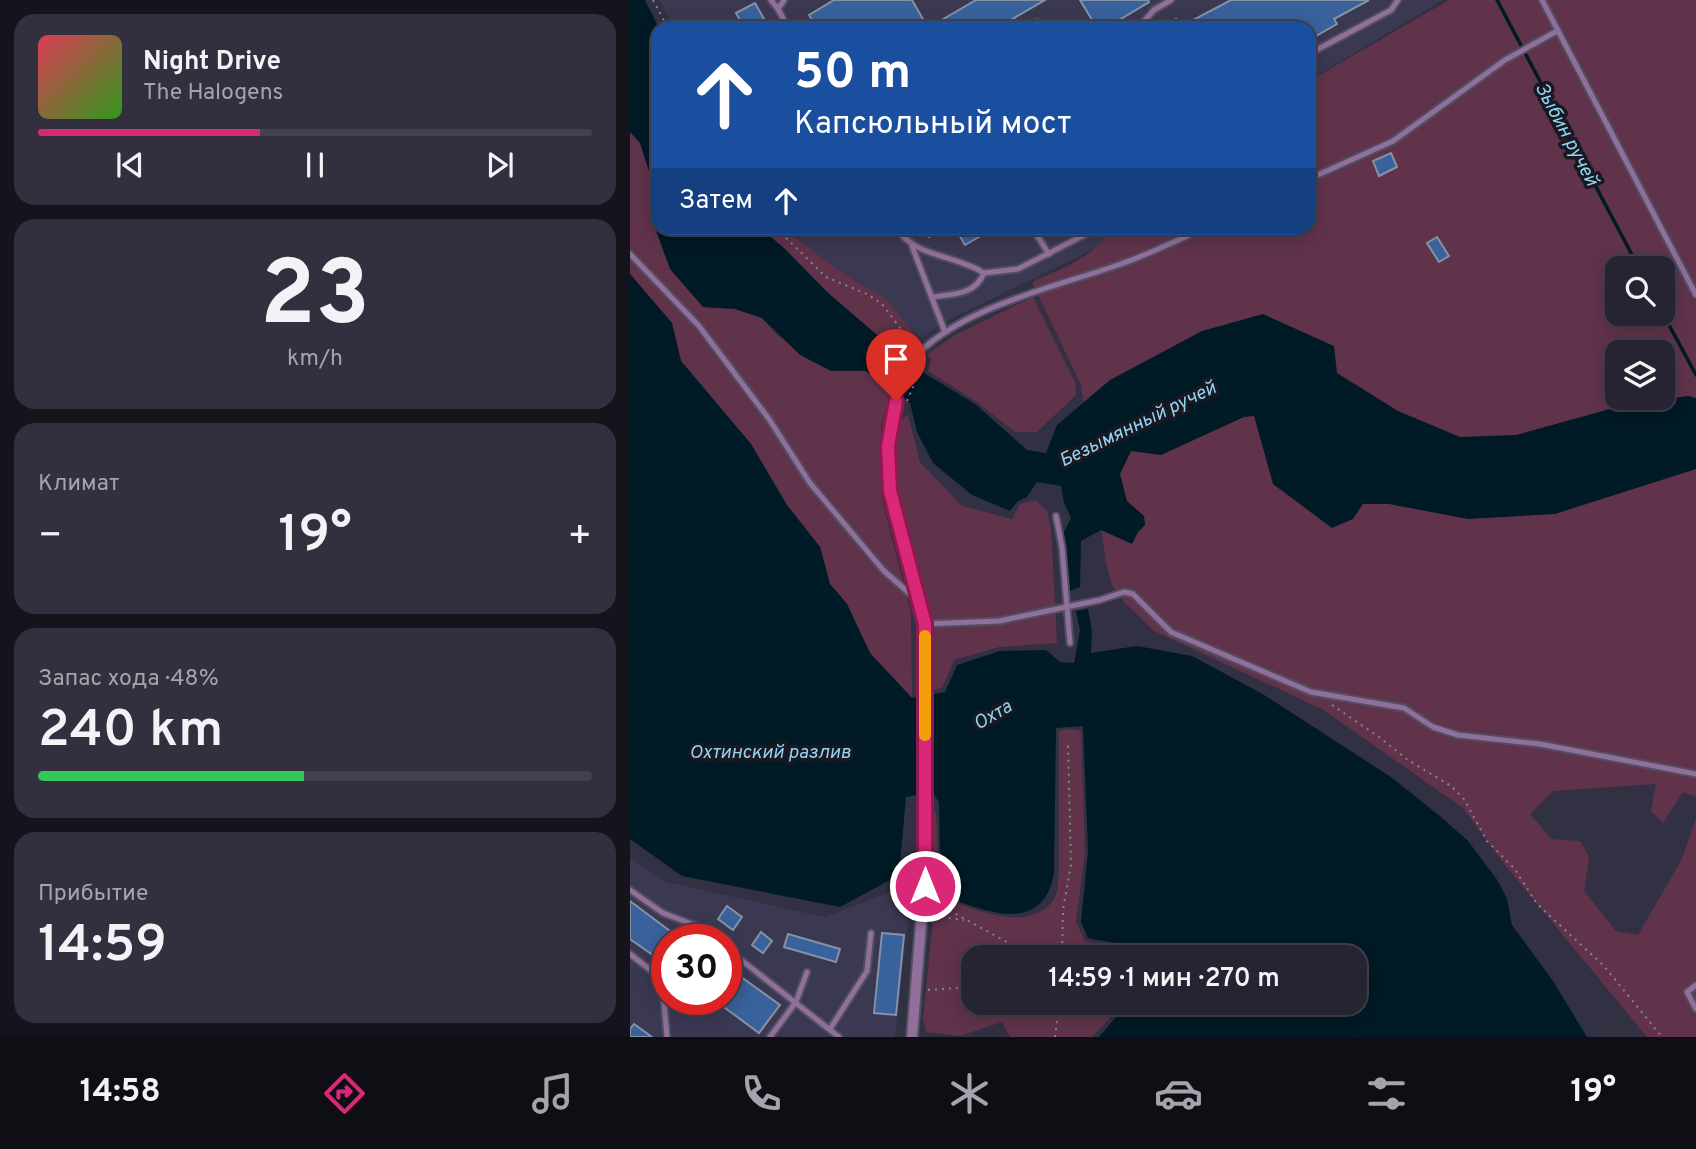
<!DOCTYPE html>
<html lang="ru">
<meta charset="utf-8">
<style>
body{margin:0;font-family:Overpass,sans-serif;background:#32303e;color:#f1f3f6;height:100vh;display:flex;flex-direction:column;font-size:26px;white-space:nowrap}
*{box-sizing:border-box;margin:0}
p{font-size:23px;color:#a4a4ac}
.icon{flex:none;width:38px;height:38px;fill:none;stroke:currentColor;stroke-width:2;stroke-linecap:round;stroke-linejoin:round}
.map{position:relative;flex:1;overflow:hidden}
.drawer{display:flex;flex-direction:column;gap:14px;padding:14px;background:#15141c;width:630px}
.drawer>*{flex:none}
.guide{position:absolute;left:21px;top:21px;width:665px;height:214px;border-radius:21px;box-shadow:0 4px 18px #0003,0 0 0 2px #42414d;background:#1a4fa0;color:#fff;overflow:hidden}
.tools{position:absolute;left:975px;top:256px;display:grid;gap:14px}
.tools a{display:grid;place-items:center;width:70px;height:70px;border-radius:14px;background:#262432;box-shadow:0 4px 18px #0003,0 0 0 2px #42414d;font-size:35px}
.speed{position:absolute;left:21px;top:924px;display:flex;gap:14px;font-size:35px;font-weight:700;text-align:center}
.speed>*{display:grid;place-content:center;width:91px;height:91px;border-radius:50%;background:#262432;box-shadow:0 4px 18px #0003,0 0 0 2px #42414d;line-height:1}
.speed .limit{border:10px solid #d22;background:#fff;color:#111}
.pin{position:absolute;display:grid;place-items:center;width:60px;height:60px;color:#fff;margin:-72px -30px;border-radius:50% 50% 50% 0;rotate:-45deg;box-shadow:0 0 7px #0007}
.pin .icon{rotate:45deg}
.me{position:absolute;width:77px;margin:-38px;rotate:0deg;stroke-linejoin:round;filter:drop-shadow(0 0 5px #0008)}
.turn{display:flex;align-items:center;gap:24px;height:147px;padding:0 28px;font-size:32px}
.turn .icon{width:91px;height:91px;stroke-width:2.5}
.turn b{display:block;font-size:49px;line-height:60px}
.then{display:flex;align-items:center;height:66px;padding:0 28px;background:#0003;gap:14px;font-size:26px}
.big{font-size:52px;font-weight:600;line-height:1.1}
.drawer .tile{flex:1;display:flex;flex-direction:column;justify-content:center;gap:10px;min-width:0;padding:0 24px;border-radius:21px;background:#32303e}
.drawer .dial{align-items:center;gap:0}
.dial b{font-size:91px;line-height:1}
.song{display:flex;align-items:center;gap:21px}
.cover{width:84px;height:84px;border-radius:10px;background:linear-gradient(135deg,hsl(350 70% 55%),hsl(110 70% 35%))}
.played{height:7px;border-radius:4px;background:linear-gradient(90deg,#db2777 40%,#42414d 40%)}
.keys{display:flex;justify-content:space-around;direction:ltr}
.heat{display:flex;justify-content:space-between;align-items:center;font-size:38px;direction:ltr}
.charge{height:10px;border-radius:5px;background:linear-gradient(90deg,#34c759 48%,#42414d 0)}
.trip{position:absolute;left:331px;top:945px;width:406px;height:70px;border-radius:21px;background:#262432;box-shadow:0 4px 18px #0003,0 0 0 2px #42414d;font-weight:600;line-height:70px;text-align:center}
.tab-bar{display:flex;height:112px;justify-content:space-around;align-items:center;background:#0f0e14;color:#a4a4ac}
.tab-bar .icon{width:49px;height:49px}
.tab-bar .selected{color:#db2777}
.tab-bar b{font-size:32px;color:#f1f3f6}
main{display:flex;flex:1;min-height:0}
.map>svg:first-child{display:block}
</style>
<main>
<section class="drawer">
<div class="tile">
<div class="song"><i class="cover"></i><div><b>Night Drive</b><p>The Halogens</p></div></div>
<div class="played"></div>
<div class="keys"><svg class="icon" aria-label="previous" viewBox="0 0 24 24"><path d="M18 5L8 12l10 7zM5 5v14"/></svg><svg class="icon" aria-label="pause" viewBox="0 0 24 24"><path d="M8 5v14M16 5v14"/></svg><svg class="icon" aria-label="next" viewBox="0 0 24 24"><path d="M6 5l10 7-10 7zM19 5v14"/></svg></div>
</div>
<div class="tile dial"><b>23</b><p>km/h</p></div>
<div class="tile"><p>Климат</p>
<div class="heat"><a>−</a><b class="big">19°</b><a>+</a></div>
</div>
<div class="tile"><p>Запас хода · 48%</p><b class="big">240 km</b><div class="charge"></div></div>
<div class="tile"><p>Прибытие</p><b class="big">14:59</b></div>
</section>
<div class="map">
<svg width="1066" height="1037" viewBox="0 0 1066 1037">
<rect width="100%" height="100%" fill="#323043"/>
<!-- built -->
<g fill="#3b3852" fill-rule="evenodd">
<polygon points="29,0 813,0 679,80 679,28 44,28"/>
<polygon points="153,228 483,228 470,246 312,323 290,340 256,299 211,273"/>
<path d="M 0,858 L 36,882 L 195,917 L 260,892 L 280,904 L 265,1037 L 0,1037 ZM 37,940 L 96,940 L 96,999 L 37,999 Z"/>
</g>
<!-- green -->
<g fill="#60334b" fill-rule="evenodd">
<path d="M 819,0 L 1066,0 L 1066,797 L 1053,792 L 1033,823 L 1021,811 L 1026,784 L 923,791 L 900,814 L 921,839 L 950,841 L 959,857 L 954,891 L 986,931 L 1008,935 L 1052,859 L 1066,818 L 1066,1037 L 1017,1037 L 875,865 L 833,808 L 692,709 L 524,631 L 494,602 L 482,585 L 476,563 L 451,385 L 402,282 C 436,267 461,259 483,228 L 679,228 L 679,81 ZM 987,268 L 1032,268 L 1032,313 L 987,313 ZM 987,352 L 1032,352 L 1032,397 L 987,397 Z"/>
<polygon points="0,132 10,142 24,187 25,228 73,307 105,309 132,318 146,334 201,371 236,371 261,389 251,426 252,500 281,613 282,698 240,653 217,604 200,584 190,547 157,505 121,444 51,361 42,323 0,274"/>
<polygon points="130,228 153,228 211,272 256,299 290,340 268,353 197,292 154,248"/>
<polygon points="403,297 445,382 446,395 407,432 385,432 347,402 298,371 301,359 296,355 325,335"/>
<path d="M 278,415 L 290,462 L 332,506 L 382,519 L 390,504 L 406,500 L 417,511 L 421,528 L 427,643 L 369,647 L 324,660 L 312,688 L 301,690 C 301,671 304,650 303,631 C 300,589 234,441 278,415 Z"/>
<path d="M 439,729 L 451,731 L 455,852 L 446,922 L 455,941 L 479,948 L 509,950 L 525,957 L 343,957 L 343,1003 L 494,1003 L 462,1037 L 380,1037 L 372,1022 L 330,1036 L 296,1032 L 293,1018 L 303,920 L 303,812 L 306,812 L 309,866 L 329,904 C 357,915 409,931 426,895 C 428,888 428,879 429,872 L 429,731 Z"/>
</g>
<!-- water -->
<g fill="#001a26">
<polygon points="0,0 15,0 29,28 28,228 130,228 154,248 197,292 268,353 294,373 345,404 397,450 416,453 427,425 480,380 572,331 633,314 704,346 707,373 768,411 830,437 886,435 998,404 1058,396 1066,398 1066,469 925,514 838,519 759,504 733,504 723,519 702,528 643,484 624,416 614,417 531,455 501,451 490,474 497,501 514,516 515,525 508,532 502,544 471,530 451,541 450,587 440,591 434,532 441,518 434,502 431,486 407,482 397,497 388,501 380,511 342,495 303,463 287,432 280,403 236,371 201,371 170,355 132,318 105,309 73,307 40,269 25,228 24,187 10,143 0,132"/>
<path d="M 0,274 L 42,323 L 51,361 L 121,444 L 157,505 L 190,547 L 200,584 L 217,604 L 240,653 L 282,698 L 315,692 L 327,665 L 370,651 L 416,650 L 430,662 L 444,663 L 450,630 L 446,611 L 458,609 L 462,631 L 461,653 L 507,646 L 562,656 L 631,693 L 761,777 L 811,817 L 838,841 L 868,881 L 877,899 L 882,925 L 923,981 L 957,1037 L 469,1037 L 491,1011 L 502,1003 L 724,1003 L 724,957 L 529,957 L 528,953 C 506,943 482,944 458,938 L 451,922 L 458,851 L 453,726 L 426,728 L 424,873 C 415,927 370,917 330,902 L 310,859 L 309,802 L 302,792 L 276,797 L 269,875 L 210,907 L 52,876 L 0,839 Z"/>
</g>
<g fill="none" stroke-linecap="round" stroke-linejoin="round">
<!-- stream -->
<g stroke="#001a26" stroke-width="3.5">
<polyline points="867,0 1009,268"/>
<polyline points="1032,312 1066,375"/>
</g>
</g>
<!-- building -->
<g fill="#39619c" stroke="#8592a6" stroke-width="2">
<polygon points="204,0 282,0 298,28 187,28 179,15"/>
<polygon points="346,0 415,0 367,28 298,28"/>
<polygon points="450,0 518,0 519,2 476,28 467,28"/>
<polygon points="601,0 739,0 704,19 707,24 679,40 679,28 529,28 546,19 550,27"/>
<polygon points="125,3 139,28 114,28 106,13"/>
<polygon points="761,153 767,167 749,176 743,161"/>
<polygon points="294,228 317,228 299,237"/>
<polygon points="325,228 353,228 356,233 335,245"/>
<polygon points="807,237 819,256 809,262 797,243"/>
<polygon points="0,901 52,940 37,940 37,965 0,939"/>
<polygon points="97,906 112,917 103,930 88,919"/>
<polygon points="131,932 142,941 133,953 122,945"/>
<polygon points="252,933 274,935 266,1015 244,1013"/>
<polygon points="158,934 210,949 206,962 154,947"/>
<polygon points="96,966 150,1005 129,1033 83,999 96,999"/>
<polygon points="4,1024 22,1037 0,1037 0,1029"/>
</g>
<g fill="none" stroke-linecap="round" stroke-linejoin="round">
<!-- lane casing -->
<g stroke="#504e60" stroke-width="9">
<g id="lane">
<polyline points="141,0 148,9"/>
<polyline points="154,0 148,9 158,28"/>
<polyline points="912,0 1066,295"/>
<polyline points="398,28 407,22"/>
<polyline points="508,28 524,10 541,0"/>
<polyline points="679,54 761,10 768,0"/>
<polyline points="679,179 763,141 875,60 927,31"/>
<path d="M 267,228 C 283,257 327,255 354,273"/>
<polyline points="402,228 419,254"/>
<polyline points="282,246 315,332"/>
<polyline points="0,254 69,326 139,419 180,483 254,571 287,600"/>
<path d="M 302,297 C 323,294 345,295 354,273 L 388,269 L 468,228"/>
<path d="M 282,360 C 329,307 426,287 491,264 C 519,254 548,240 575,228"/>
<polyline points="426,516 432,547 440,643"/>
<polyline points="295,624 369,621 470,600 494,592 503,594 541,632 681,692 774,708 803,727 828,735 910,744 1066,774"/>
<polyline points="0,890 33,913 67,926 85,940"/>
<polyline points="96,948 209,1037"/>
<polyline points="0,954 32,979 37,1037"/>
<polyline points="1066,985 1057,992 1066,1009"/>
<polyline points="200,1029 237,971 241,933"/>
<polyline points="140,1037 166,1002 177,972"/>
</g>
</g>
<!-- street casing -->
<g stroke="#504e60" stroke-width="14">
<polyline id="street" points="266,401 258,446 260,491 295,624 294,886 282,1037"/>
</g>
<!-- path -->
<g stroke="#858393" stroke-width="2" stroke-dasharray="2 5" stroke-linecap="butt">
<polyline points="23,0 38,28"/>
<polyline points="146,228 196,277 237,294 252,304 283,345"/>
<polyline points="277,401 294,361"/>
<polyline points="702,705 749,737 778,760 821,786 834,799 857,841 884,868 907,904 974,966 1032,1037"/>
<polyline points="306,895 315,908 404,957"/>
<polyline points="305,916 334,920"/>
<polyline points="432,957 433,910 441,864 438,745"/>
<polyline points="298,990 343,987"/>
<polyline points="425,1037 429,1003"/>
</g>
<!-- lane -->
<use href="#lane" stroke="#906f9a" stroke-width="5"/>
<!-- street -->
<use href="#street" stroke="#906f9a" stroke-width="10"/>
</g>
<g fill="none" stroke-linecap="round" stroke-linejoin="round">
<!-- route casing -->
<g stroke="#8e194d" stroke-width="18">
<polyline id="route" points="266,401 258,446 260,491 295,624 295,886"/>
</g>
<!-- route -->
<use href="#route" stroke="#db2777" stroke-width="12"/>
<!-- slow -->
<polyline stroke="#f59e0b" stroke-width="12" points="295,636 295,735"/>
</g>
<g text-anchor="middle" stroke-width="7" stroke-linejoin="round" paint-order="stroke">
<!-- water labels -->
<g font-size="19" font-style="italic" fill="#90d5f4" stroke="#1a1922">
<text transform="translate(938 134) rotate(62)" y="7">Зыбин ручей</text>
<text transform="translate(507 423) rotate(-26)" y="7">Безымянный ручей</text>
<text transform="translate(362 714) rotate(-30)" y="7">Охта</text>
<text x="140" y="758">Охтинский разлив</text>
</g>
</g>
</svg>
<div class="tools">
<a><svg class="icon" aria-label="search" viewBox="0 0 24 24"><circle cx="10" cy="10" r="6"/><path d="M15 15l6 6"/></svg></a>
<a><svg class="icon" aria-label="layers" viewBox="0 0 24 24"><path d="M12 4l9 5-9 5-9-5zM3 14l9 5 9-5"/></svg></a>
</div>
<div class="speed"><div class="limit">30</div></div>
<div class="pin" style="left:266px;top:401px;background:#d93025"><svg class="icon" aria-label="arrive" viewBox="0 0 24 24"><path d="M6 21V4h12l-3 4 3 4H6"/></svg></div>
<svg class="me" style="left:295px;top:886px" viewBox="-20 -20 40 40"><circle r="17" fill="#db2777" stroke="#fff" stroke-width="3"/><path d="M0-11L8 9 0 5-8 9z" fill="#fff"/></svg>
<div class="trip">14:59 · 1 мин · 270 m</div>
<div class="guide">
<div class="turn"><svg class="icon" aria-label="ahead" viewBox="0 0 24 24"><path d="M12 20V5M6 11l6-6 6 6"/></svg><div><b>50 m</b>Капсюльный мост</div></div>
<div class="then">Затем<svg class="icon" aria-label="ahead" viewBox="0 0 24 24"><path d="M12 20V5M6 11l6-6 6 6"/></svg></div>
</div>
</div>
</main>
<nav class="tab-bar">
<b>14:58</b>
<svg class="icon selected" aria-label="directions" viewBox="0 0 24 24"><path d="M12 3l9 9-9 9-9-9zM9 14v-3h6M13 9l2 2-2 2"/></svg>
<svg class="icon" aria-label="music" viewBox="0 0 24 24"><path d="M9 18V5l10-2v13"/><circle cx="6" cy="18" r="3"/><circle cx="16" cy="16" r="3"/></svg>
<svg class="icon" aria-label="phone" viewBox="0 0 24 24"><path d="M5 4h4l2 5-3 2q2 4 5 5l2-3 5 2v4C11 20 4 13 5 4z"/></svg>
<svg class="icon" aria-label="climate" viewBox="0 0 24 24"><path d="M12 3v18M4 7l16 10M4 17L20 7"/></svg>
<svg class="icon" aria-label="car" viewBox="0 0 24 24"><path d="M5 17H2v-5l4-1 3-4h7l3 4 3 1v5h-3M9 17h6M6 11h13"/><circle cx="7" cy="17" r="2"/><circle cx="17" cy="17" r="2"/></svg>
<svg class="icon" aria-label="filters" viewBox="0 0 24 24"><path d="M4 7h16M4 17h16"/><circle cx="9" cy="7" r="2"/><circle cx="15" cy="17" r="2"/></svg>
<b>19°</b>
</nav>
